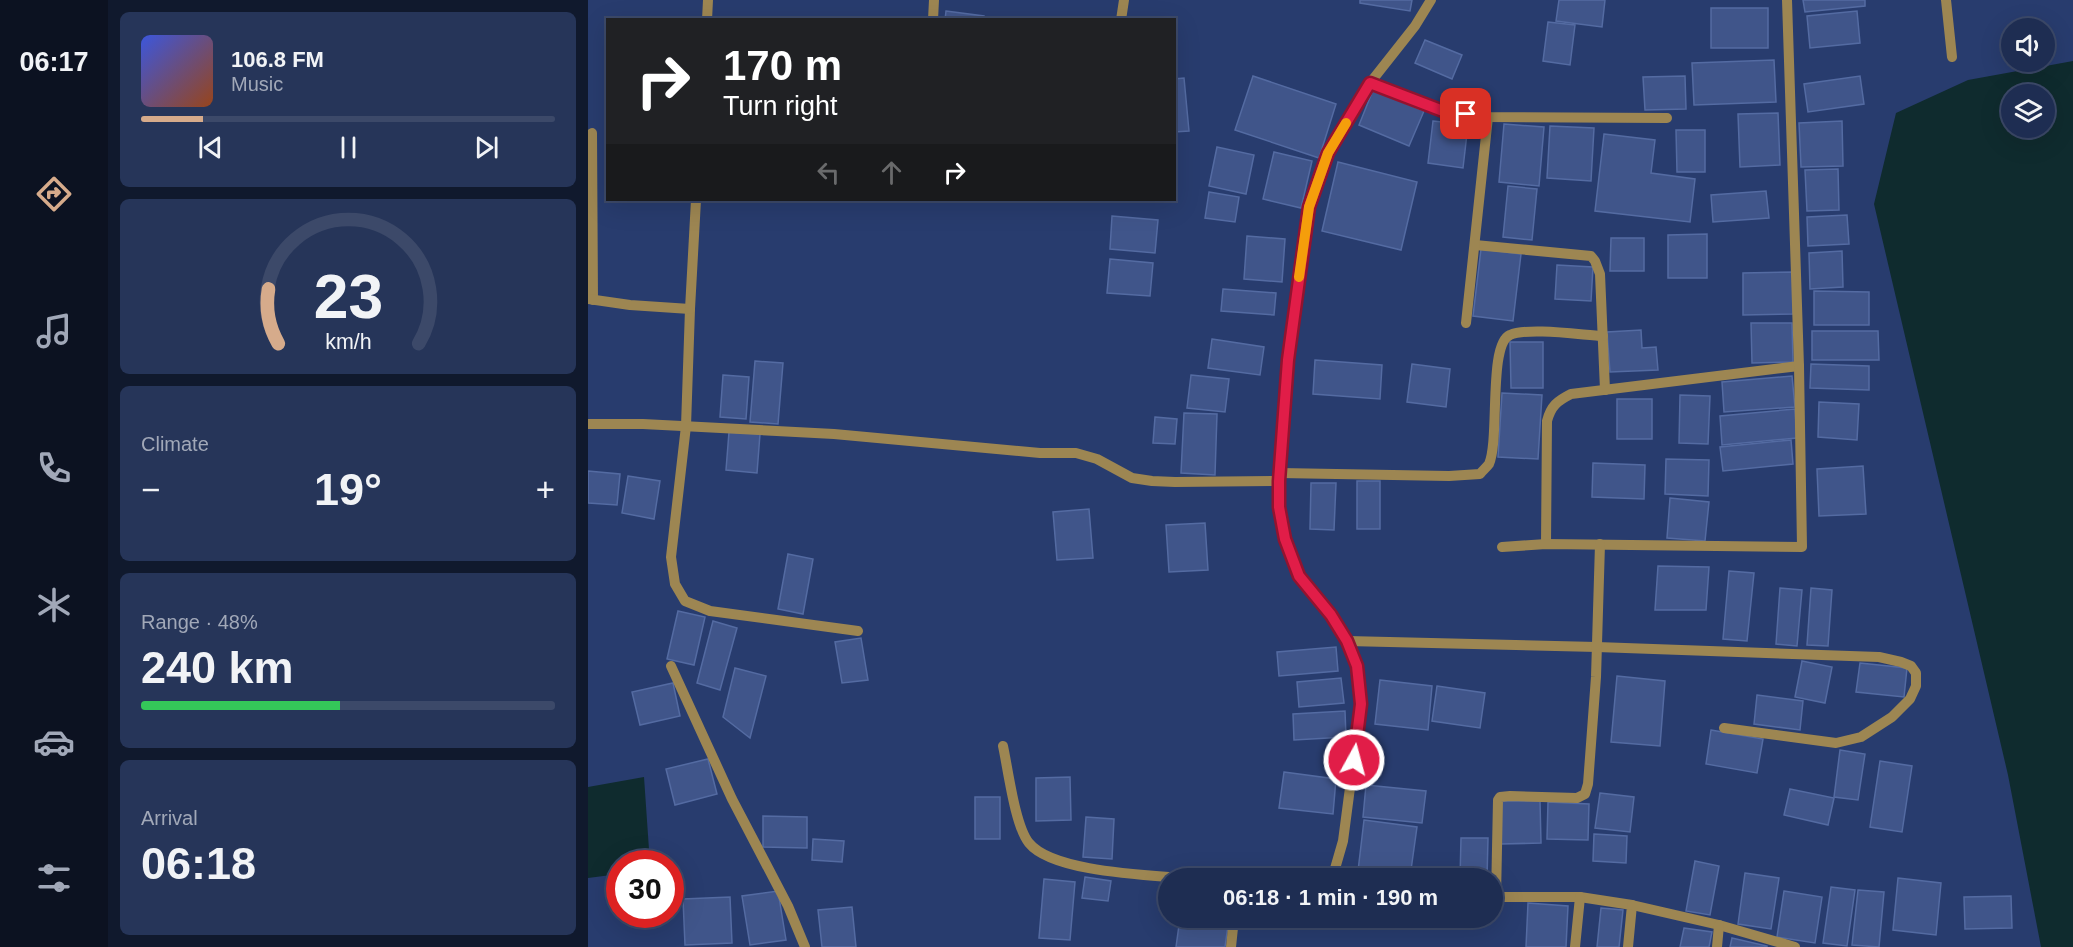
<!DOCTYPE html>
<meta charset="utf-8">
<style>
body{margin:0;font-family:Helvetica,sans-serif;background:#263559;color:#f1f3f6;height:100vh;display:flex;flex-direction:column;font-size:22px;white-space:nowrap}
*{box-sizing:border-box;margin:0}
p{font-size:20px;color:#a1a8b8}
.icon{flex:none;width:33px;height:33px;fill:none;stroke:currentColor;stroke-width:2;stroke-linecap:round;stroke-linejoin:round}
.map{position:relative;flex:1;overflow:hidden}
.side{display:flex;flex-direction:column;gap:12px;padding:12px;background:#10192d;width:480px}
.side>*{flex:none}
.top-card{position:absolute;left:18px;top:18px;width:570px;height:183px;border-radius:0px;box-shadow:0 6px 24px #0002,0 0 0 2px #3c4969;background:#202124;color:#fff;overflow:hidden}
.tools{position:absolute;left:1413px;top:18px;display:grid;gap:12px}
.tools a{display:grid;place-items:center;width:54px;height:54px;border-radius:50%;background:#1e2d52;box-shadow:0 6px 24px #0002,0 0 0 2px #3c4969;font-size:30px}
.speed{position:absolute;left:18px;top:850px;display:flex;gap:12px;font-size:30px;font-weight:700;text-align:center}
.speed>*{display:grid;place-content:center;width:78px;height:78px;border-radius:50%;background:#1e2d52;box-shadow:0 6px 24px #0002,0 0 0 2px #3c4969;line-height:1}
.speed .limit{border:9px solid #d22;background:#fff;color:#111}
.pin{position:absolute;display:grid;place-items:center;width:51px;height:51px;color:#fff;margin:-26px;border-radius:12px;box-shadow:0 3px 9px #0006}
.me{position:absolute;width:66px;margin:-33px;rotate:7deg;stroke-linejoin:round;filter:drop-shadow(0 0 4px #0008)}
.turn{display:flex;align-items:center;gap:21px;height:126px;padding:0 18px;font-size:27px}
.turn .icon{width:78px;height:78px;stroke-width:2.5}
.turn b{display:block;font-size:42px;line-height:51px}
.lanes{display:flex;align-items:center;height:57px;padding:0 18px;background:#0003;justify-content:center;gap:30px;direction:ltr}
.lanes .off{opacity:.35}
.big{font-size:45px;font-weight:600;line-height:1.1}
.side .tile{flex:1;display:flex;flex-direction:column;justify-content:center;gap:9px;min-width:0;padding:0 21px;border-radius:9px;background:#263559}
.side .dial{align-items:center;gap:0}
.dial svg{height:156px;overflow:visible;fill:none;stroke:#3c4969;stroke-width:7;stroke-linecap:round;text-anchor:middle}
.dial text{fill:#f1f3f6;stroke:none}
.song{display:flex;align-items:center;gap:18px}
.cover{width:72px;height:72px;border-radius:9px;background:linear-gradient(135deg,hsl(230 70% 55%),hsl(20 70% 35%))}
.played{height:6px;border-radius:3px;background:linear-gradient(90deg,#d6ab8b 15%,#3c4969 15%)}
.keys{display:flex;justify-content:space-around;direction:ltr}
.heat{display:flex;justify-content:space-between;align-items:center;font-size:33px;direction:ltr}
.charge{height:9px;border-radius:4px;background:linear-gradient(90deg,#34c759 48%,#3c4969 0)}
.trip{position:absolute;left:570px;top:868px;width:345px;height:60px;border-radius:30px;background:#1e2d52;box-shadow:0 6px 24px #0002,0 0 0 2px #3c4969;font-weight:600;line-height:60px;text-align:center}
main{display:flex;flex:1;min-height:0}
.menu{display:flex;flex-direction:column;width:108px;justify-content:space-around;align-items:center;background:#0c1221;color:#a1a8b8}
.menu .icon{width:42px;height:42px}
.menu .current{color:#d6ab8b}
.menu b{font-size:27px;color:#f1f3f6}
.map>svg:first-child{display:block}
</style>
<main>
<nav class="menu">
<b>06:17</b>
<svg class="icon current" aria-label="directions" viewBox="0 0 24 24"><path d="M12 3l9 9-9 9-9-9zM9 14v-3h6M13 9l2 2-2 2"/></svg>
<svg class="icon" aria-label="music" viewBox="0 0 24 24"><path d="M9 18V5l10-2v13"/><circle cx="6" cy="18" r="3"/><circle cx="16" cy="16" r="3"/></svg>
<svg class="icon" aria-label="phone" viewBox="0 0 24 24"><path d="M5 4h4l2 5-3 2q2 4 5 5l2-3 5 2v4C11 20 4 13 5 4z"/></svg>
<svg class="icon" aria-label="climate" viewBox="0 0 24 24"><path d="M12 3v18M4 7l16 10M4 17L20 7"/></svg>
<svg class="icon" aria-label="car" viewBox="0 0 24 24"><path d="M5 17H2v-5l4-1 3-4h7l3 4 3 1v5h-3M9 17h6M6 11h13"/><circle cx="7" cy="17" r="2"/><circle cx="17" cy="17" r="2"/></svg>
<svg class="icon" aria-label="filters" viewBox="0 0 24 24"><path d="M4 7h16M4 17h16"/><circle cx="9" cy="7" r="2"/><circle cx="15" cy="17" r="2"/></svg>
</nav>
<section class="side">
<div class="tile">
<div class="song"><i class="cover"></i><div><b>106.8 FM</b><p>Music</p></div></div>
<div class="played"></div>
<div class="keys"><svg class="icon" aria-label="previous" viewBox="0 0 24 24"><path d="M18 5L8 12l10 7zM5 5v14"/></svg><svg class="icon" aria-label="pause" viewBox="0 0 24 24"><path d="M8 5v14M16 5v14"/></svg><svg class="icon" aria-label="next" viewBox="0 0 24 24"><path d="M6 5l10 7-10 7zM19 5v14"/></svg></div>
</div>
<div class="tile dial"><svg viewBox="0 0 100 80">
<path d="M14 69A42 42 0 1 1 86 69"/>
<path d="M14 69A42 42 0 0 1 9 41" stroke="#d6ab8b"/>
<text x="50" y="56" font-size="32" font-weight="700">23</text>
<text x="50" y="72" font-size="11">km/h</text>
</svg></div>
<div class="tile"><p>Climate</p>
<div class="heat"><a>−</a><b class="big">19°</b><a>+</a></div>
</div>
<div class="tile"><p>Range · 48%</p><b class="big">240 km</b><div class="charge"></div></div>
<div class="tile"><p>Arrival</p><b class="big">06:18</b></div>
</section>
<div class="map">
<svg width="1485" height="947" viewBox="0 0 1485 947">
<rect width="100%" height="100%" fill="#283c6e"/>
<!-- water -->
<g fill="#0f2b2e" fill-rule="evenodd">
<path d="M 1485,61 L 1485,947 L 1453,947 L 1420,775 L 1286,204 L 1308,113 L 1380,80 ZM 1424,94 L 1456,94 L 1456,128 L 1424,128 Z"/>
<polygon points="56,777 62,864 32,864 31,874 0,878 0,787"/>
</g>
<!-- building -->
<g fill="#40558a" stroke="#546ba2" stroke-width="1.5">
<polygon points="772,0 824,0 822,11 772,3"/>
<polygon points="971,0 1017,0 1014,27 968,21"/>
<polygon points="1215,0 1277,0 1277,6 1217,12"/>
<rect x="1123" y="8" width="57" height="40"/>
<polygon points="358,11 396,16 396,20 357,20"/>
<polygon points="1269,11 1272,43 1222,48 1219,16"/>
<polygon points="960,22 987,25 982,65 955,61"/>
<polygon points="837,40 874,55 864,79 827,63"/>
<polygon points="1186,60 1188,102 1106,105 1104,63"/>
<polygon points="665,76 748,104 731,158 647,130"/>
<polygon points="1097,76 1098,109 1057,110 1055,77"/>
<polygon points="1272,76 1276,104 1220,112 1216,84"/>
<polygon points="596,78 601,131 586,132 586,79"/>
<polygon points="785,90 836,111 821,146 771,125"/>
<polygon points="1190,113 1192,165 1152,167 1150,114"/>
<polygon points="845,121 880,125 875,168 840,163"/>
<polygon points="1254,121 1255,166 1213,167 1211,123"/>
<polygon points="916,124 956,127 951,186 911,182"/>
<polygon points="962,126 1006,128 1003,181 959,178"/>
<polygon points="1088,130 1117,130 1117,172 1089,172"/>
<polygon points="1016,134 1067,140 1063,173 1107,179 1102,222 1007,211"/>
<polygon points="629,147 666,155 658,194 621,186"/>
<polygon points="686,152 724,161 713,208 675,199"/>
<polygon points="750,162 829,182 813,250 734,231"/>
<polygon points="1250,169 1251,210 1219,211 1217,170"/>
<polygon points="920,186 949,189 944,240 915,237"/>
<polygon points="1178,191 1181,218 1125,222 1123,195"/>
<polygon points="621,192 651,197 647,222 617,218"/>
<polygon points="1259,215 1261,244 1220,246 1219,217"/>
<polygon points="524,216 570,220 567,253 522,249"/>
<polygon points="1119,234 1119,278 1080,278 1080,235"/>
<polygon points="659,236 697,239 694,282 656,279"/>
<polygon points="1023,238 1056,238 1056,271 1022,271"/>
<polygon points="893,249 933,254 925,321 885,316"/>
<polygon points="1254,251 1255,287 1222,289 1221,253"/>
<polygon points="522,259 565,263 562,296 519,293"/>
<polygon points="969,265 1005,267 1003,301 967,299"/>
<polygon points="1205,272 1205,314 1155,315 1155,273"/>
<polygon points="635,289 688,293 686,315 633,311"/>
<polygon points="1226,291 1281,292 1281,325 1226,325"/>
<polygon points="1163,323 1204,323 1205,362 1164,363"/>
<polygon points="1053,330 1054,348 1068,347 1070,370 1022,372 1019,332"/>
<polygon points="1224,331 1290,331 1291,360 1224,360"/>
<polygon points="624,339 676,347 672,375 620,368"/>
<polygon points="922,342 955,342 955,388 923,388"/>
<polygon points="727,360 794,365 792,399 725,394"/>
<polygon points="167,361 195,363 190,424 162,422"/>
<polygon points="824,364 862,369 858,407 819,402"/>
<polygon points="1223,364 1281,366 1281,390 1222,388"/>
<polygon points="135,375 161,377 158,419 132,417"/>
<polygon points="603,375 641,379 637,412 599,408"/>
<polygon points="1204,376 1207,407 1136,412 1134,382"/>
<polygon points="914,393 954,395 950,459 910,457"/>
<polygon points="1092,395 1122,396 1120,444 1091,443"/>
<rect x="1029" y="399" width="35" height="40"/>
<polygon points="1231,402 1271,404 1269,440 1230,437"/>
<polygon points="1207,409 1209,438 1134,445 1132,416"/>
<polygon points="596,413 629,414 627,475 593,473"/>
<polygon points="567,417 589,419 587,444 565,443"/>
<polygon points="141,432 172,434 169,473 138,470"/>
<polygon points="1203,440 1205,464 1135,471 1132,447"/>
<polygon points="1078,459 1121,460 1120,496 1077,494"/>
<polygon points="1005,463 1057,465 1056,499 1004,497"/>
<polygon points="1275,466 1278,514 1231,516 1229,469"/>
<polygon points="0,471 32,474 29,505 0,503"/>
<polygon points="40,476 72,481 66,519 34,513"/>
<rect x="769" y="481" width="23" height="48"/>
<polygon points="723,483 748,483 746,530 722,529"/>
<polygon points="1082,498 1121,502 1117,541 1079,538"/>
<polygon points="501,509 505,558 469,560 465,512"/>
<polygon points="617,523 620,570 581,572 578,525"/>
<polygon points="200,554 225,559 215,614 190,609"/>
<polygon points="1070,566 1121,567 1118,610 1067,610"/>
<polygon points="1141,571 1166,573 1159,641 1135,639"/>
<polygon points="1192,588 1214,590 1209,646 1188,644"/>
<polygon points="1223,588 1244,590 1240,646 1219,645"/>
<polygon points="90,611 117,617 106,665 79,659"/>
<polygon points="125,621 149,628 132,690 109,683"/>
<polygon points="273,638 280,680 254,683 247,642"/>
<polygon points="748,647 750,671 691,676 689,652"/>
<polygon points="1214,661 1244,667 1237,703 1207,697"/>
<polygon points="1272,663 1319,668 1316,697 1268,692"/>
<polygon points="147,668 178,676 162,738 135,717"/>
<polygon points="1029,676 1077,681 1072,746 1023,742"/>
<polygon points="753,678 756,703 711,707 709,682"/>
<polygon points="792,680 844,686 840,730 787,724"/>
<polygon points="85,683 92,716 52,725 44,692"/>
<polygon points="849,686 897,693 892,728 844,721"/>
<polygon points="1169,695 1215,701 1212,730 1166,724"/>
<polygon points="757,711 758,737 706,740 705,714"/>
<polygon points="1123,730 1175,739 1169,773 1118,764"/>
<polygon points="1252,750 1277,754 1270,800 1246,797"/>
<polygon points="120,759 129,794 87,805 78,769"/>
<polygon points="1292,761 1324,766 1314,832 1282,827"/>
<polygon points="696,772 748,779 745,814 691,808"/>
<polygon points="482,777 483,820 448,821 448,778"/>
<polygon points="778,785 838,791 834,823 775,817"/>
<polygon points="1202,789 1246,798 1240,825 1196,815"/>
<polygon points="1012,793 1046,797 1042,832 1007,828"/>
<rect x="387" y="797" width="25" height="42"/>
<polygon points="913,801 952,801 953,843 913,844"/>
<polygon points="960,802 1001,804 1000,840 959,839"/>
<polygon points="175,816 219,817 219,848 175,847"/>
<polygon points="498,817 526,819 524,859 495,857"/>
<polygon points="776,820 829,827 822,877 770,871"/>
<polygon points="1006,834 1039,836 1038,863 1005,861"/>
<polygon points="873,838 900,838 899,879 872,879"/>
<polygon points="225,839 256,841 254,862 224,860"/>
<polygon points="1107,861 1131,866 1122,915 1098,911"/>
<polygon points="1157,873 1191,878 1183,929 1150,924"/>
<polygon points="497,877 523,881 520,901 494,898"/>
<polygon points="1310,878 1353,883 1348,935 1305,930"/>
<polygon points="456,879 487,882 482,940 451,938"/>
<polygon points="1243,887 1267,890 1259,946 1235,943"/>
<polygon points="1270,890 1296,892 1291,947 1264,945"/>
<polygon points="190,891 198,940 162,945 154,896"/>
<polygon points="1196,891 1234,897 1227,943 1189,937"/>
<polygon points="1423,896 1424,928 1377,929 1376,897"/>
<polygon points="142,897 144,943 97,945 95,899"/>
<polygon points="940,903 980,906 978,947 938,947"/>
<polygon points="264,907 268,947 234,947 230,910"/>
<polygon points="1013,908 1035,910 1031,947 1009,947"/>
<polygon points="592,918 641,918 637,947 588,947"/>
<polygon points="1096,928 1124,932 1121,947 1092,947"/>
<polygon points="1144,938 1179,946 1179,947 1142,947"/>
</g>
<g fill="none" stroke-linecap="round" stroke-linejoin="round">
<!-- minor -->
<g stroke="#9d8652" stroke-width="10">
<polyline points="1358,0 1364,57"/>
<polyline points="119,20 120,0"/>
<polyline points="345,20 346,0"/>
<polyline points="533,20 536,0"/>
<polyline points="782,83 855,111 900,117 1079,118"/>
<polyline points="4,133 5,300"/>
<polyline points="887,245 1003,256 1007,261 1012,274 1017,390"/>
<polyline points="0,299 42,305 102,309 98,426 83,557 87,584 97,601 122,611 270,631"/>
<polyline points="102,309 108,200"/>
<polyline points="878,323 900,117"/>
<polyline points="0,424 55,424 246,434 452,453 488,453 509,459 544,478 564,481 587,482 691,481"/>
<path d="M 692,473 L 861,476 L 892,474 C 894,471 899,467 901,464 C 912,439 900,344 922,335 C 940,327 994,335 1015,336"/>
<path d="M 958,544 L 959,421 C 963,406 969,401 983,394 L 1211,366"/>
<polyline points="914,547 958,544 1214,547 1211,366 1199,0"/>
<polyline points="759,641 1009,647 1291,657 1313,662 1323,666 1328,673 1328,686 1322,699 1304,717 1273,737 1248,743 1136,728"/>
<polyline points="83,666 144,799 200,906 217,947"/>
<path d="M 415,746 C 420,769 427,826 441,843 C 465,873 565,875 604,879"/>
<polyline points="744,879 755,841 773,704 769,666 759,641 743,615 711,576 697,539 691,507 700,360 721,207 740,153 782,83 827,26 843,0"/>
<polyline points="904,897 992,897 1044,905 1040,947"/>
<polyline points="908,897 910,800 912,797 922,796 989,798 997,794 1000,784 1008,677 1012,544"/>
<polyline points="1044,905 1131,925 1207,947"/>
<polyline points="643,947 646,918"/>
<polyline points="987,947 992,897"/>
<polyline points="1129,947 1131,925"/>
</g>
</g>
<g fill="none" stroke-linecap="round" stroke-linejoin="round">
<!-- route casing -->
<g stroke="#92132f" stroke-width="15">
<polyline id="route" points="766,760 773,704 769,666 759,641 743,615 711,576 697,539 691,507 691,481 700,360 721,207 740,153 782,83 855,111 878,114"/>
</g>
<!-- route -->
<use href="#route" stroke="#e11d48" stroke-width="10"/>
<!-- slow -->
<polyline stroke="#f59e0b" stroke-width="10" points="711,277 721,207 740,153 758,123"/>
</g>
</svg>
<div class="tools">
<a><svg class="icon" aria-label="sound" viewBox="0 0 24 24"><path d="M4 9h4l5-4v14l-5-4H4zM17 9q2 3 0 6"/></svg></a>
<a><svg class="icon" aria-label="layers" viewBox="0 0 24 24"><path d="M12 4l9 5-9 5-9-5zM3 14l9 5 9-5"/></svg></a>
</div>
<div class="speed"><div class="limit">30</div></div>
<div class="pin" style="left:878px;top:114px;background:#d93025"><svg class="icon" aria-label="arrive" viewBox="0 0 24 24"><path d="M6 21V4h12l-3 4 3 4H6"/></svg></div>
<svg class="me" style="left:766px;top:760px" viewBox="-20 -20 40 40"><circle r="17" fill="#e11d48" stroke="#fff" stroke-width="3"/><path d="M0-11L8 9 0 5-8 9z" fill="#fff"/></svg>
<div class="trip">06:18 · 1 min · 190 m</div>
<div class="top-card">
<div class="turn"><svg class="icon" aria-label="right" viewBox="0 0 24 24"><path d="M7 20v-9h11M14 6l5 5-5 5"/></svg><div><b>170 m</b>Turn right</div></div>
<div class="lanes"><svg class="icon off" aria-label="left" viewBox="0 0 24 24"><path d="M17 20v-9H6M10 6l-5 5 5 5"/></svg><svg class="icon off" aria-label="ahead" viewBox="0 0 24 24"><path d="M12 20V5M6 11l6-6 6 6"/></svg><svg class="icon" aria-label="right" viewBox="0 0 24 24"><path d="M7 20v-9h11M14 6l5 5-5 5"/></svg></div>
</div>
</div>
</main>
